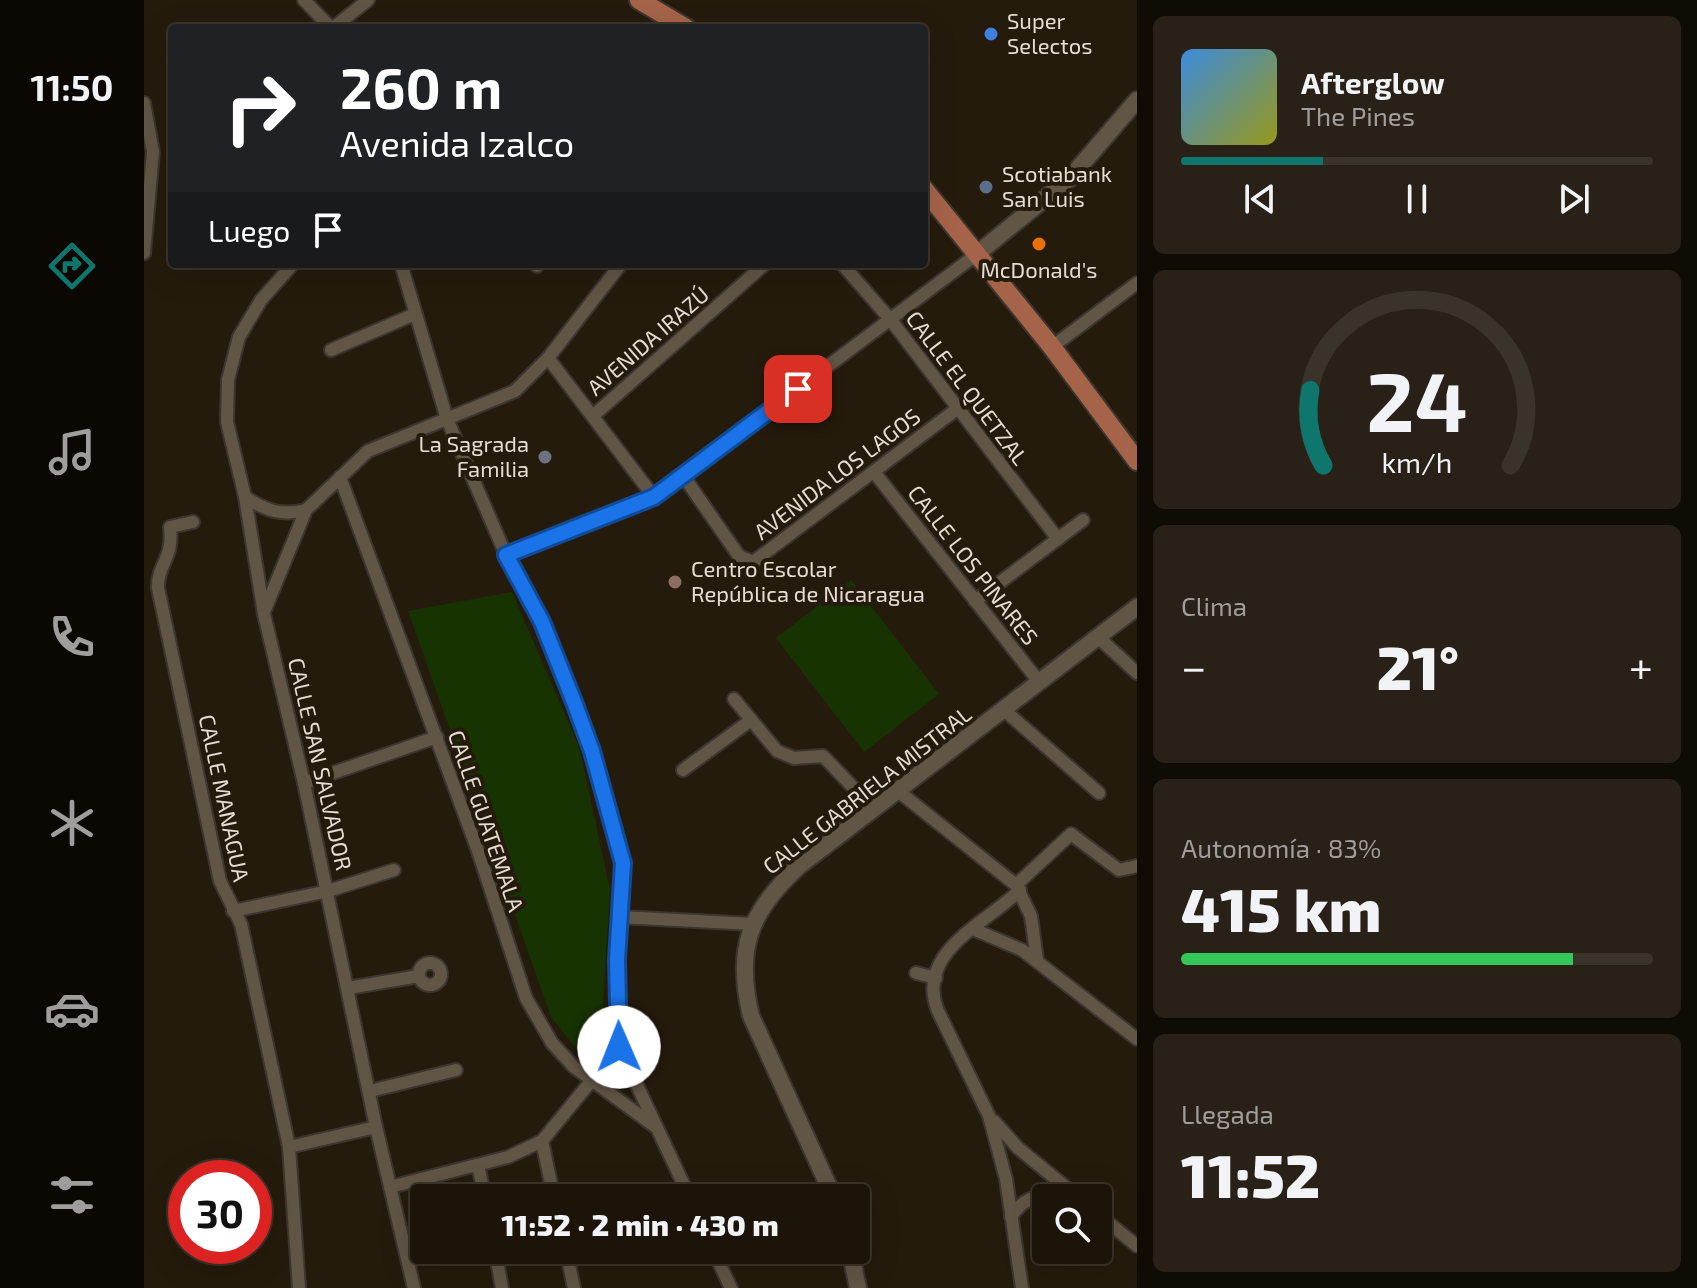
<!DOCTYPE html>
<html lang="es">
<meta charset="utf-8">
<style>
body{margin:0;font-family:"Exo 2",sans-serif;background:#292117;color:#f1f3f6;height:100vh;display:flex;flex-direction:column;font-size:30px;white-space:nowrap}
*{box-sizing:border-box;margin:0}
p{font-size:26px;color:#a09e9c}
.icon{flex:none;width:44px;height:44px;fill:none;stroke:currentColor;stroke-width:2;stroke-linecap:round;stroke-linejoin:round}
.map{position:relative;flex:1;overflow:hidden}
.details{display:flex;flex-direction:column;gap:16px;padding:16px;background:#0f0b05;width:560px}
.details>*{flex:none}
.top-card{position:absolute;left:24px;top:24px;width:760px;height:244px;border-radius:8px;box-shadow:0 8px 32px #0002,0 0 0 2px #3a332a;background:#202124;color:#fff;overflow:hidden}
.tools{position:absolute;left:888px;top:1184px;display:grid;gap:16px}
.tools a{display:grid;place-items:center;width:80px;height:80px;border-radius:8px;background:#1c1409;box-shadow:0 8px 32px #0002,0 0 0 2px #3a332a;font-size:40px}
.speed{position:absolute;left:24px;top:1160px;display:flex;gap:16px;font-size:40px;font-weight:700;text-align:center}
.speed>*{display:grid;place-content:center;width:104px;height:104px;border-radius:50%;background:#1c1409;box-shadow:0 8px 32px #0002,0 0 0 2px #3a332a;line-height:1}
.speed .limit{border:12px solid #d22;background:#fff;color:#111}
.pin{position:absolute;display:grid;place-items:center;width:68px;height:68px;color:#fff;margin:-34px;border-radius:16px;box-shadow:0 4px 12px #0006}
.me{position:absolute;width:88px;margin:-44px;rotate:359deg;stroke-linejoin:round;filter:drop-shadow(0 0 6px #0008)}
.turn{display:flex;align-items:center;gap:28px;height:168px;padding:0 40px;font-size:36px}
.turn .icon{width:104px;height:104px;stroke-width:2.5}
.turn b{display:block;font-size:56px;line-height:68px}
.then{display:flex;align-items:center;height:76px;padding:0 40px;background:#0003;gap:16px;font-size:30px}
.big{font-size:60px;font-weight:800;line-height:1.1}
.details .card{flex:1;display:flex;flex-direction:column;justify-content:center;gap:12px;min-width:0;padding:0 28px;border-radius:12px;background:#292117}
.details .dial{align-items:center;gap:0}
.dial svg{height:208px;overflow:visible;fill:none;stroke:#3a332a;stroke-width:7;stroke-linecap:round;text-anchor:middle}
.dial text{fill:#f1f3f6;stroke:none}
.song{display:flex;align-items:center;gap:24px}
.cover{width:96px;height:96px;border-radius:12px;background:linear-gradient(135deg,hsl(210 70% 55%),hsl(60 70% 35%))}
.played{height:8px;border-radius:4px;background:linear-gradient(90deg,#0f766e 30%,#3a332a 30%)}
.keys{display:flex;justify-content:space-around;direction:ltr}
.heat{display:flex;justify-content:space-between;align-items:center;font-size:44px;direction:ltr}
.charge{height:12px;border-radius:6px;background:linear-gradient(90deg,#34c759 83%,#3a332a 0)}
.trip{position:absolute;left:266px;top:1184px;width:460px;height:80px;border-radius:8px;background:#1c1409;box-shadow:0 8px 32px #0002,0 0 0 2px #3a332a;font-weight:800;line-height:80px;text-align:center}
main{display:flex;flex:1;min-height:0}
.menu{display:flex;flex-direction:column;width:144px;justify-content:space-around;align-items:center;background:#0b0804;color:#a09e9c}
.menu .icon{width:56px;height:56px}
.menu .current{color:#0f766e}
.menu b{font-size:36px;color:#f1f3f6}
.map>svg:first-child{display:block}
</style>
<main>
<nav class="menu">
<b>11:50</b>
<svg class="icon current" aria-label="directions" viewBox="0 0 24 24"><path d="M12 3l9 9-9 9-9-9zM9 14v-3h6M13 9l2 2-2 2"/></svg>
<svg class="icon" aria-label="music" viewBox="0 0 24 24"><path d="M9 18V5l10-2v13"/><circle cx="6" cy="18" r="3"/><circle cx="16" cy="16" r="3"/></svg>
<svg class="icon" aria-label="phone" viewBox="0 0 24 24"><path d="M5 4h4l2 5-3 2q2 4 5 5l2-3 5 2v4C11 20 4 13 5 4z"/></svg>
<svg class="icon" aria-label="climate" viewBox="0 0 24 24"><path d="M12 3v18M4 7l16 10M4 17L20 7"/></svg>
<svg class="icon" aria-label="car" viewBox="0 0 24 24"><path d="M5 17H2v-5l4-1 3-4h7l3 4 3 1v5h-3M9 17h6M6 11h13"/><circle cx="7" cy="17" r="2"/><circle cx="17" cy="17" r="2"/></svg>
<svg class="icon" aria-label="filters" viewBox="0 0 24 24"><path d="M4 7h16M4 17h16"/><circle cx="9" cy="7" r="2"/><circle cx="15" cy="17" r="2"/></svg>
</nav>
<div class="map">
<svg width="993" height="1288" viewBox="0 0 993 1288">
<rect width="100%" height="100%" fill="#251b0c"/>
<!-- green -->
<g fill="#173302">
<polygon points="707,580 795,694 720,752 632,638"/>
<polygon points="368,592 435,747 466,889 457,1038 434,1051 407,1017 264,611"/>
</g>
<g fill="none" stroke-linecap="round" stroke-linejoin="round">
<!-- street casing -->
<g stroke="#3d352f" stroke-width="16">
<g id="street">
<polyline points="160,0 187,28"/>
<polyline points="189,28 224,0"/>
<polyline points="0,103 9,152 0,253"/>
<polyline points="149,264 117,300 95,337 84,380 83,422 101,497 120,614 160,783 232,1127 270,1288"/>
<polyline points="257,264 303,419 362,555 398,622 448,751 479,863 473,960 475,1047 546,1198"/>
<polyline points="393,264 393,266"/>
<polyline points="698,264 746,319 914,539"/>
<polyline points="908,347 993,283"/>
<polyline points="187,350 271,314"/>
<polyline points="404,358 510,497"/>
<polyline points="450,415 621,264"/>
<polyline points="730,472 896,683"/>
<polyline points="196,477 334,851 382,998 408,1043 430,1067 513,1128"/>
<polyline points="540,477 595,556 609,562 813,409"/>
<path d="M 101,497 C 123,511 137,516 162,510"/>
<path d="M 49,522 L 26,527 C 30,558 13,565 14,588 L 76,881 L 97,924 L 145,1147 L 155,1288"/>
<polyline points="362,555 510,497 833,254"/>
<polyline points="831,601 939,520"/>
<polyline points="120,612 162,510 224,451 371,391 404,358 477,264"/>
<polyline points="954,637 993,673"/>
<polyline points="590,699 633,751 650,758 679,756 730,809"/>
<polyline points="860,710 955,793"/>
<polyline points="539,770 607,720"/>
<polyline points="160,783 293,737"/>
<polyline points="754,791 872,885 887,916 893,960"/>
<polyline points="872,885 927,834 975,870 993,866"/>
<path d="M 876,890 C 843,923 770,952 794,1011 L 845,1116 L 862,1179 L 878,1288"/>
<polyline points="89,911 184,891 250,870"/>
<polyline points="477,917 608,924"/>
<polyline points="829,929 878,950 993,1039"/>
<circle cx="286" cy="974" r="11"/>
<polyline points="772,973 792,978"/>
<polyline points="204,988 275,976"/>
<polyline points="226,1091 312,1070"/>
<polyline points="850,1121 874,1148 935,1198"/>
<polyline points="398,1141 410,1198"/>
<polyline points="145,1147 232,1127"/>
<polyline points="334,1165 341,1198"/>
<polyline points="246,1187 364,1157 398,1141 475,1047"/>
<polyline points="954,1214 993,1246"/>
<path d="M 867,1217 C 883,1191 905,1194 931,1195"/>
<polyline points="351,1250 358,1288"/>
<polyline points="422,1250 430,1288"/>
<polyline points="569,1250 587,1288"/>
</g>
</g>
<!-- secondary casing -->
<g stroke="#3d352f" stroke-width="20">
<g id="secondary">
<polyline points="833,254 926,178 993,100"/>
<path d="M 690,1198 L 607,1016 C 591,949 605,912 655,866 L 993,607"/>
<polyline points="706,1250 714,1288"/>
</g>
</g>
<!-- primary casing -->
<g stroke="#3d352f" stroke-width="22">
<g id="primary">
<polyline points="495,0 542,28"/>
<polyline points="780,189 908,347 993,461"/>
</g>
</g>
<!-- street -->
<use href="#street" stroke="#615545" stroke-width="12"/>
<!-- secondary -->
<use href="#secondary" stroke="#615545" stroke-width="16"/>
<!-- primary -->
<use href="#primary" stroke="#a56449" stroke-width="18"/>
</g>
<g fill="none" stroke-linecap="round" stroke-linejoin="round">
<!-- route casing -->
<g stroke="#114b97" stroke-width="20">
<polyline id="route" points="475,1047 473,960 479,863 448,751 430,702 398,622 362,555 510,497 654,389"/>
</g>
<!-- route -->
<use href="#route" stroke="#1a73e8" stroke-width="14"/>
</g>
<!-- markers -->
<circle fill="#3f7fe0" stroke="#251b0c" stroke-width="3" cx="847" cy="34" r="8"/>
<circle fill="#5c6f8a" stroke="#251b0c" stroke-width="3" cx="842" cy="187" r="8"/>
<circle fill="#e8710a" stroke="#251b0c" stroke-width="3" cx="895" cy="244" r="8"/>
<circle fill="#6b7280" stroke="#251b0c" stroke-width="3" cx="401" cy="457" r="8"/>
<circle fill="#8d6e63" stroke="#251b0c" stroke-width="3" cx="531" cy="582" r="8"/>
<g text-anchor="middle" stroke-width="8" stroke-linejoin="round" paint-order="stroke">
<!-- poi labels -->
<g font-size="22" fill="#e5ddd4" stroke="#251b0c" text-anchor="start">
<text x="863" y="29">Super<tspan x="863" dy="25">Selectos</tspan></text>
<text x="858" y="182">Scotiabank<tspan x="858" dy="25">San Luis</tspan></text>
<text x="895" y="278" text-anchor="middle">McDonald's</text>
<text x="385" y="452" text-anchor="end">La Sagrada<tspan x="385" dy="25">Familia</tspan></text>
<text x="547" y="577">Centro Escolar<tspan x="547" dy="25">República de Nicaragua</tspan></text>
</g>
<!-- street labels -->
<g font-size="22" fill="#e5ddd4" stroke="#251b0c">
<text transform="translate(504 341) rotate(-41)" y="8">AVENIDA IRAZÚ</text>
<text transform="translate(823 388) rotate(53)" y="8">CALLE EL QUETZAL</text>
<text transform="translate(693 474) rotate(-37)" y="8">AVENIDA LOS LAGOS</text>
<text transform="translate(829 565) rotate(52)" y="8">CALLE LOS PINARES</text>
<text transform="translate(176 764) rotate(77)" y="8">CALLE SAN SALVADOR</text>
<text transform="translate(723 790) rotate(-38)" y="8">CALLE GABRIELA MISTRAL</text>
<text transform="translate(80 798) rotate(78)" y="8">CALLE MANAGUA</text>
<text transform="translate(342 821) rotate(71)" y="8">CALLE GUATEMALA</text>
</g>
</g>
</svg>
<div class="tools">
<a><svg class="icon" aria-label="search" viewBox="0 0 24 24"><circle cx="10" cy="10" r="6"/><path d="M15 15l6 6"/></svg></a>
</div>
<div class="speed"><div class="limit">30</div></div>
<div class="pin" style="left:654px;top:389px;background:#d93025"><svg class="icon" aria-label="arrive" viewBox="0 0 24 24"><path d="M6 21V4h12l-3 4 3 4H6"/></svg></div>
<svg class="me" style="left:475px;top:1047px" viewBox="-20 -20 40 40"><circle r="19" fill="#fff"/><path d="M0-13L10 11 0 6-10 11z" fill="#1a73e8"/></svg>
<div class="trip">11:52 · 2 min · 430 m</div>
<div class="top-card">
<div class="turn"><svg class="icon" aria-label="right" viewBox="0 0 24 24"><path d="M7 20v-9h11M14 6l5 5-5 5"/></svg><div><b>260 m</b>Avenida Izalco</div></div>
<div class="then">Luego<svg class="icon" aria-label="arrive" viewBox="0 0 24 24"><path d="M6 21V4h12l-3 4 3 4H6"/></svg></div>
</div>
</div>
<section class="details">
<div class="card">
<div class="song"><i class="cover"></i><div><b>Afterglow</b><p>The Pines</p></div></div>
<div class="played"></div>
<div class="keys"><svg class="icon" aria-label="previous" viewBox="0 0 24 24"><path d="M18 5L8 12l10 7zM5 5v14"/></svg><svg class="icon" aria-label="pause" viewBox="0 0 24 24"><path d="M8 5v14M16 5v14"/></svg><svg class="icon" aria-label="next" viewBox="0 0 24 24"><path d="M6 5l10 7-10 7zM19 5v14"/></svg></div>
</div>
<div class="card dial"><svg viewBox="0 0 100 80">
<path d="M14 69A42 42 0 1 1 86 69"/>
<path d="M14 69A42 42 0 0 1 9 40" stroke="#0f766e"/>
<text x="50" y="56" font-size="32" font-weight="700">24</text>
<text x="50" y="72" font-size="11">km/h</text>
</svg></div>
<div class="card"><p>Clima</p>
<div class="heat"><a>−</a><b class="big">21°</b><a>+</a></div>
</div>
<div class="card"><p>Autonomía · 83%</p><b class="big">415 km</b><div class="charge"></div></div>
<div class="card"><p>Llegada</p><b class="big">11:52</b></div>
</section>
</main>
